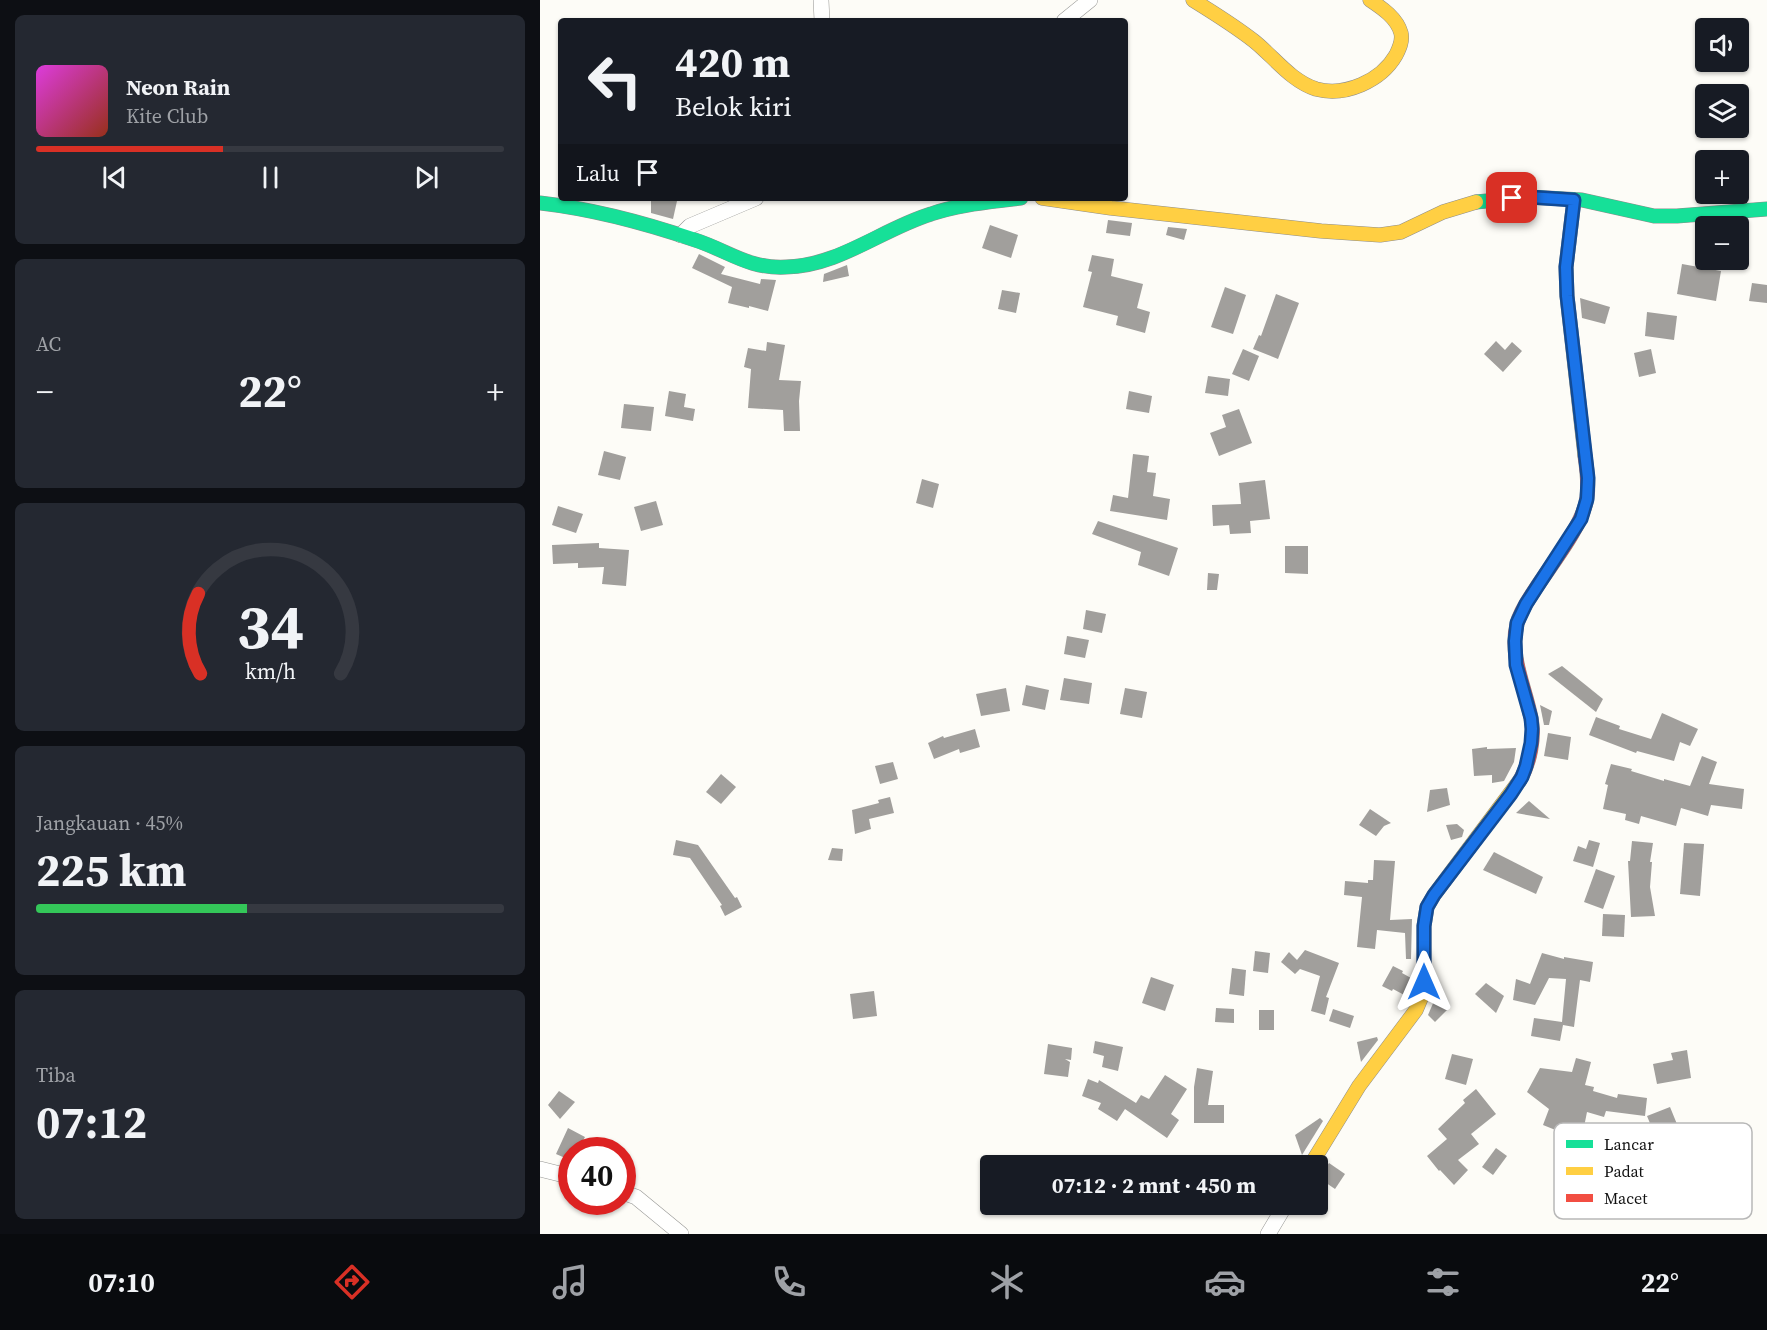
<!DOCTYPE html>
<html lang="id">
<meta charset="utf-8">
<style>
body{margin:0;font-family:"Source Serif 4",serif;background:#242831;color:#f1f3f6;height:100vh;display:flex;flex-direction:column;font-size:22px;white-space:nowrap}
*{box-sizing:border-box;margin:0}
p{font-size:20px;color:#9ea1a6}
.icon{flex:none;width:33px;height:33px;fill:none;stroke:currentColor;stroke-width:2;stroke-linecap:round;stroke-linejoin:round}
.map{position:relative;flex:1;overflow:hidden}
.details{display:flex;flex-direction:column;gap:15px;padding:15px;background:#0d0f14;width:540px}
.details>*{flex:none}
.top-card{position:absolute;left:18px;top:18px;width:570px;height:183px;border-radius:6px;box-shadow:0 2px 4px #0004;background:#171b24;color:#f1f3f6;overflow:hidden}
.buttons{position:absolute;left:1155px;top:18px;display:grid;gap:12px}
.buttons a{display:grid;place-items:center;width:54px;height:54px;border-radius:6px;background:#171b24;box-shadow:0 2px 4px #0004;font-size:30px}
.speed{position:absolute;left:18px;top:1137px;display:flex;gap:12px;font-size:30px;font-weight:700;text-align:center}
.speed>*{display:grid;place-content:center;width:78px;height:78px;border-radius:50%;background:#171b24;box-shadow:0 2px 4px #0004;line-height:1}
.speed .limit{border:9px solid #d22;background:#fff;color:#111}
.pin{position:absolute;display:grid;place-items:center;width:51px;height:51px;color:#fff;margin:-26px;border-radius:12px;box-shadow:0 3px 9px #0006}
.me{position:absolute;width:66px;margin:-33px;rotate:0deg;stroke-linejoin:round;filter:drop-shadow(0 0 4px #0008)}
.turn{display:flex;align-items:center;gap:21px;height:126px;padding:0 18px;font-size:27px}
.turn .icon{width:78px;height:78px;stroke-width:2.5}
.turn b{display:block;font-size:42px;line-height:51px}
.then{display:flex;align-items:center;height:57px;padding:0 18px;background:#0003;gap:12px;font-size:22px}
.big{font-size:45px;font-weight:700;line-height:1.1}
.details .widget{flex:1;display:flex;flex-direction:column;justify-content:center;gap:9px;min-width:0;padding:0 21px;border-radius:9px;background:#242831}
.details .dial{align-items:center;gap:0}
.dial svg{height:156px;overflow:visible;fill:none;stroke:#363941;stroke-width:7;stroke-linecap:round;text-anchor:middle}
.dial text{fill:#f1f3f6;stroke:none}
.song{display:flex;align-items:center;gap:18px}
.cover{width:72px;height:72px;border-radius:9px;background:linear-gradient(135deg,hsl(300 70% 55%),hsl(10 70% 35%))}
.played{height:6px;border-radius:3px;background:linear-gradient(90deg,#d93025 40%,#363941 40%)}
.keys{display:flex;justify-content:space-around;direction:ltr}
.heat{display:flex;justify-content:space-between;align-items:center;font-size:33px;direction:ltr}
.charge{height:9px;border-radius:4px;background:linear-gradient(90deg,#34c759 45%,#363941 0)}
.trip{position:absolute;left:440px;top:1155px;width:348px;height:60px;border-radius:6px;background:#171b24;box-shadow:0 2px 4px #0004;font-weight:700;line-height:60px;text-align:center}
.menu{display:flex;height:96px;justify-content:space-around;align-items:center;background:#090b0e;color:#9ea1a6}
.menu .icon{width:42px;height:42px}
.menu .selected{color:#d93025}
.menu b{font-size:27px;color:#f1f3f6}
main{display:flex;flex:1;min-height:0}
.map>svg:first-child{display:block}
</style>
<main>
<section class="details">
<div class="widget">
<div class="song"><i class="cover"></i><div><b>Neon Rain</b><p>Kite Club</p></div></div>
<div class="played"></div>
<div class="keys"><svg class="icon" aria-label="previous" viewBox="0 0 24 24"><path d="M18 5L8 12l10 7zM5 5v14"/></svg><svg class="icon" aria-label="pause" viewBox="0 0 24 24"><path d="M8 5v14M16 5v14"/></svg><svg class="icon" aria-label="next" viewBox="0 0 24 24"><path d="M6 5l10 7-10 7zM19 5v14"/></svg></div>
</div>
<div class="widget"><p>AC</p>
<div class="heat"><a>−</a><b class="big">22°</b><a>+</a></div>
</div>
<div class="widget dial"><svg viewBox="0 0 100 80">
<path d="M14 69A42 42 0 1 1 86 69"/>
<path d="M14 69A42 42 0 0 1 13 28" stroke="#d93025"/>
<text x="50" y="56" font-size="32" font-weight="700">34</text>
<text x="50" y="72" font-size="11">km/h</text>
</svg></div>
<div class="widget"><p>Jangkauan · 45%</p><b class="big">225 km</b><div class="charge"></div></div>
<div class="widget"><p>Tiba</p><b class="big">07:12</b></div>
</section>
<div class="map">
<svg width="1227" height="1234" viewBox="0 0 1227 1234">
<rect width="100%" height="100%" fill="#fdfcf7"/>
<!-- building -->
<g fill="#a19f9c">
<polygon points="111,198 137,201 133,219 111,213"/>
<polygon points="568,220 592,223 590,236 566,233"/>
<polygon points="450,225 478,235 471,258 442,248"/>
<polygon points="628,227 647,229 644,240 626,235"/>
<polygon points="159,254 185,267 181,274 220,284 221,279 236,280 228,311 209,306 209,308 188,303 192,287 152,268"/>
<polygon points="552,255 574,259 571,276 603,284 597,308 610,312 605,333 576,325 578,316 543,307 552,272 548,271"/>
<polygon points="1142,264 1181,271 1176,301 1137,294"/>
<polygon points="307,265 309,276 283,282 284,274"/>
<polygon points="1212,283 1227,285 1227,303 1209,301"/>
<polygon points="685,287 706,295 693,334 671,327"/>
<polygon points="462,290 480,293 476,313 458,309"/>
<polygon points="736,294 759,303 738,359 713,349 719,335 721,336"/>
<polygon points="1040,298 1070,307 1065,324 1042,318"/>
<polygon points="1107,312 1137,316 1134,340 1105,336"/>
<polygon points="956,341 965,350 972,342 982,351 963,372 944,354"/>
<polygon points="227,342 245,345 239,380 261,381 259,401 260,431 244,431 243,410 208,408 211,369 204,367 208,348 226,351"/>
<polygon points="703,349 719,356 709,381 692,374"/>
<polygon points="1111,349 1116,373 1099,377 1094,353"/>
<polygon points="668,376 690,379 688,396 665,393"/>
<polygon points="129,391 146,394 144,407 155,409 153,421 125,416"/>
<polygon points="589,391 612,396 609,413 586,409"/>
<polygon points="84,404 114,407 111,431 81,428"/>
<polygon points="699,409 712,443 679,456 670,433 686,427 682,415"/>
<polygon points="64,451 86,457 80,480 58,475"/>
<polygon points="593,454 609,456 607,472 616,473 613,496 630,499 627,520 570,511 573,495 588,498"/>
<polygon points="382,479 399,484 393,508 376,503"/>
<polygon points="725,480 730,519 710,521 711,533 690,534 689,525 673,526 672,505 701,504 699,483"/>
<polygon points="116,501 123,525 101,531 94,507"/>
<polygon points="18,506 43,514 36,533 12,525"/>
<polygon points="558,521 638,548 629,576 598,565 601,552 552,534"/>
<polygon points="59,543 59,548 89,550 86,586 62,584 64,567 38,568 38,563 13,564 12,545"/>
<polygon points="745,546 768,546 768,574 745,573"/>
<polygon points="668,573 679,574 677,590 667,590"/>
<polygon points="546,610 566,614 562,633 543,629"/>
<polygon points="527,636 549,640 545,658 524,654"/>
<polygon points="1022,666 1063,699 1056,712 1008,674"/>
<polygon points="524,678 552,683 549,704 520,700"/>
<polygon points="486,685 509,690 505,710 482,705"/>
<polygon points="466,688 470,711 441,716 436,694"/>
<polygon points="585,688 607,692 602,718 580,714"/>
<polygon points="1000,705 1012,711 1009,725 1004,725"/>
<polygon points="1122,713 1158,729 1150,746 1140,742 1134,761 1097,751 1096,753 1049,735 1056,717 1080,726 1079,729 1111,739"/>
<polygon points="435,729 440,747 420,753 419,749 394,759 388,743 403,736 404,738"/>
<polygon points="1008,733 1031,737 1028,760 1004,756"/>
<polygon points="947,747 947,749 976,748 974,762 964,781 952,783 952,775 934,776 932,749"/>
<polygon points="1162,756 1177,762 1169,784 1204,789 1202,809 1171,805 1168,816 1141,808 1136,826 1101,816 1099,824 1085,820 1086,814 1063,809 1068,785 1065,784 1071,764 1092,769 1091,771 1124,781 1124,779 1150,786"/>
<polygon points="353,762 358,779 340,784 335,766"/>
<polygon points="181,774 196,787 181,804 166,792"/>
<polygon points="907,788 910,805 887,812 890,790"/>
<polygon points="350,797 354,813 329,819 331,829 315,834 312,810 339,803 338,800"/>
<polygon points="989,801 1010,819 976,813"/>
<polygon points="830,809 851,823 844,826 836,836 819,825"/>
<polygon points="917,824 924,830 922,837 911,840 906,825"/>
<polygon points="136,840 158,845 195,898 197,897 202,907 185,916 180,906 182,905 150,858 133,855"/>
<polygon points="1049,840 1060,843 1053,867 1033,861 1038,846 1046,849"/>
<polygon points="1092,841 1113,843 1110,862 1112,862 1110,887 1115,916 1091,917 1088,861 1090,861"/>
<polygon points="1144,843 1164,844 1160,896 1140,894"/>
<polygon points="292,848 303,849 302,861 288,860"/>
<polygon points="954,852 1003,877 996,894 943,870"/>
<polygon points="834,860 855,861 850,920 872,919 871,959 866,959 865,933 837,930 835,949 817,947 822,897 804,895 805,881 828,883 828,880 833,880"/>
<polygon points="1056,869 1075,876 1063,909 1044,902"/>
<polygon points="1063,914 1085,915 1084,937 1062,936"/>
<polygon points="765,950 799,963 786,997 789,998 785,1015 771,1011 780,976 760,969 755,974 741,962 749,952 757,960"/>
<polygon points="715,951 730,953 728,973 713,971"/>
<polygon points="1002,953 1024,959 1024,957 1053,962 1050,982 1040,980 1034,1027 1023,1025 1020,1041 991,1036 994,1018 1022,1022 1026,979 1009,978 995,1005 973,1000 976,979 990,984"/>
<polygon points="853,966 863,971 862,973 871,978 871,988 868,997 853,989 852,991 842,986"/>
<polygon points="692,968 706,970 704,996 689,994"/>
<polygon points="611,977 634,985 625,1011 602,1003"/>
<polygon points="946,983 964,996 956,1013 935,994"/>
<polygon points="334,991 337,1016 313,1019 310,994"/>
<polygon points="897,994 910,1007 895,1022 888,1015"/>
<polygon points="676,1008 694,1009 694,1023 675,1022"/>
<polygon points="793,1009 814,1016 810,1028 789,1021"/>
<rect x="719" y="1010" width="15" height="20"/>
<polygon points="837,1037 838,1040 821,1062 817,1042"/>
<polygon points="555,1041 583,1047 578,1071 562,1067 564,1056 553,1053"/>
<polygon points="508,1044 532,1048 531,1060 525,1059 530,1062 528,1077 504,1074"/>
<polygon points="1147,1050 1151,1078 1117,1084 1113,1064 1133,1060 1131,1053"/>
<polygon points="912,1054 933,1059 926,1085 905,1079"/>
<polygon points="1036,1058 1051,1062 1045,1085 1054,1087 1053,1091 1077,1098 1078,1094 1107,1098 1105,1116 1066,1111 1064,1117 1047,1112 1044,1127 1029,1124 1027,1135 1017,1134 1018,1131 1003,1125 1009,1109 987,1092 1000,1068 1032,1072"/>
<polygon points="657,1068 673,1071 668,1105 684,1105 684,1123 654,1123 654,1087"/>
<polygon points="625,1075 647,1089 631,1114 639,1120 627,1138 585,1109 577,1121 558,1109 561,1103 542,1096 548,1079 558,1083 559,1080 596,1103 601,1095 609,1099"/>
<polygon points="936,1089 956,1114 931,1134 939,1144 918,1160 928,1170 914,1185 900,1170 899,1171 887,1156 907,1139 898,1129 925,1103 923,1100"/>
<polygon points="19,1091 35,1102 20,1119 8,1105"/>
<polygon points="1130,1107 1139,1129 1127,1139 1123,1129 1114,1133 1107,1116"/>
<polygon points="780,1118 783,1121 762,1155 755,1135"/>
<polygon points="28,1128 45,1137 38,1150 32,1150 32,1161 16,1154"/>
<polygon points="956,1148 967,1156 953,1175 942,1167"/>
<polygon points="789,1163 805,1174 795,1189 779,1178"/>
</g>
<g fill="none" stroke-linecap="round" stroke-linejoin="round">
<!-- street casing -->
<g stroke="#979795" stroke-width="16">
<g id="street">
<polyline points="281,0 282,21"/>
<polyline points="524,21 550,0"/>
<polyline points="141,235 150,226 216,198"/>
<polyline points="0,1169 32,1177"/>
<polyline points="82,1192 96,1197 141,1234"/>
<polyline points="728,1234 746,1204"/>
</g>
</g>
<!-- fast casing -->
<g stroke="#8e8d8b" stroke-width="15">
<g id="fast">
<polyline points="936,202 989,197 1042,200 1114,216 1137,216 1227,209"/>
<path d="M 0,203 C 53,209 105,223 155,240 C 189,251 208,269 246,267 C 299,266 342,229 391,214 C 420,204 451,202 481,198"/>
</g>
</g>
<!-- slow casing -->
<g stroke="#8e8d8b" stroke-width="15">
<g id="slow">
<path d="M 653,0 C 674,13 695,26 714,41 C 734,57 751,81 776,89 C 805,97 841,81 856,55 C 859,49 863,41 861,33 C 857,18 842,8 830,0"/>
<polyline points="502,198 571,208 781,231 840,235 861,232 903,212 936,202"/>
<polyline points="1034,200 1026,267 1027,296 1045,456"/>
<polyline points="770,1166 819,1086 876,1010 884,991 884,926 887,907 894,895 980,780"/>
</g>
</g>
<!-- jam casing -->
<g stroke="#8e8d8b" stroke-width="15">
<path id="jam" d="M 980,780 C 990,763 995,737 991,718 C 985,686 969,657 977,624 C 980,611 989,599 996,588 C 1011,565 1044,524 1047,497 C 1049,483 1047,470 1045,456"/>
</g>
<!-- street -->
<use href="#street" stroke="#fffffe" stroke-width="15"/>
<!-- fast -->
<use href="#fast" stroke="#16e098" stroke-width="14"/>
<!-- slow -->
<use href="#slow" stroke="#ffcf43" stroke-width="14"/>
<!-- jam -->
<use href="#jam" stroke="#f24e42" stroke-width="14"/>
</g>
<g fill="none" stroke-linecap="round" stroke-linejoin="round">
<!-- route casing -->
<g stroke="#114b97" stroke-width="15">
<polyline id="route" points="884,982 884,926 887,907 894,895 971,794 982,777 986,766 991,743 992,729 991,718 976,665 975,641 977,623 986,604 1041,519 1047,499 1048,478 1027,296 1026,267 1034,200 989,197 972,198"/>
</g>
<!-- route -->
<use href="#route" stroke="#1a73e8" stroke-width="10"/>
</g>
<!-- legend -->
<rect x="1014" y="1123" width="198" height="96" rx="9" fill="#fff" stroke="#b8b8b8" stroke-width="1.5"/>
<rect x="1026" y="1140" width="27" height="8" fill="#16e098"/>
<rect x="1026" y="1167" width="27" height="8" fill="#ffcf43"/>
<rect x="1026" y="1194" width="27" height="8" fill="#f24e42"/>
<g font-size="16" fill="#111">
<text x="1064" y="1150">Lancar</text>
<text x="1064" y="1177">Padat</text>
<text x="1064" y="1204">Macet</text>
</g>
</svg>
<div class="buttons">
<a><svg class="icon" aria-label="sound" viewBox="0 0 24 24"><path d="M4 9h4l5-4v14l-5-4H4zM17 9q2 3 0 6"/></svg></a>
<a><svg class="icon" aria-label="layers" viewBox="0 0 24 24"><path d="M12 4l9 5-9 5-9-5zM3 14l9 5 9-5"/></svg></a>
<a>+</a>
<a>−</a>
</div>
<div class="speed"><div class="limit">40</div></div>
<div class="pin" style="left:972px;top:198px;background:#d93025"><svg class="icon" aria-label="arrive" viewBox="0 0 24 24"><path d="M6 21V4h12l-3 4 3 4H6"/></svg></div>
<svg class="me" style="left:884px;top:982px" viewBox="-20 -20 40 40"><path d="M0-17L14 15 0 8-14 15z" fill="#1a73e8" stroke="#fff" stroke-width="4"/></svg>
<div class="trip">07:12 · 2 mnt · 450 m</div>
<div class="top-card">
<div class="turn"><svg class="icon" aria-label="left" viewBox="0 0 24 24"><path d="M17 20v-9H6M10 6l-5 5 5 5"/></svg><div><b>420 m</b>Belok kiri</div></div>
<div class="then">Lalu<svg class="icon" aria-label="arrive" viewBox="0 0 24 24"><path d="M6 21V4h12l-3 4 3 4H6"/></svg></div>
</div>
</div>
</main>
<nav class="menu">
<b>07:10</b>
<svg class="icon selected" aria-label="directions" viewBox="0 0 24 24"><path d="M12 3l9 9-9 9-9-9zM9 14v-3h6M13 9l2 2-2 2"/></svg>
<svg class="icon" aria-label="music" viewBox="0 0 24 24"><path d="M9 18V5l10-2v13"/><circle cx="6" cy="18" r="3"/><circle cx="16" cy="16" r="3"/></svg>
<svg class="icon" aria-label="phone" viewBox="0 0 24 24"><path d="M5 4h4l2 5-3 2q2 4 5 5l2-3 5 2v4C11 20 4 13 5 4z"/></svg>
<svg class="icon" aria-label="climate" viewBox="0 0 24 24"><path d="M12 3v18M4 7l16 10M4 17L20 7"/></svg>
<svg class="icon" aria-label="car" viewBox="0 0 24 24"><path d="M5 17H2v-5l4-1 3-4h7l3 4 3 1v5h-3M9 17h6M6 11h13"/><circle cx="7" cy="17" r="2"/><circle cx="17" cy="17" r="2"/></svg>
<svg class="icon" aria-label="filters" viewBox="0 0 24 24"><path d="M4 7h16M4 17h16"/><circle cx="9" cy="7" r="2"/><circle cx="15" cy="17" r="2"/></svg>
<b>22°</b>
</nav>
